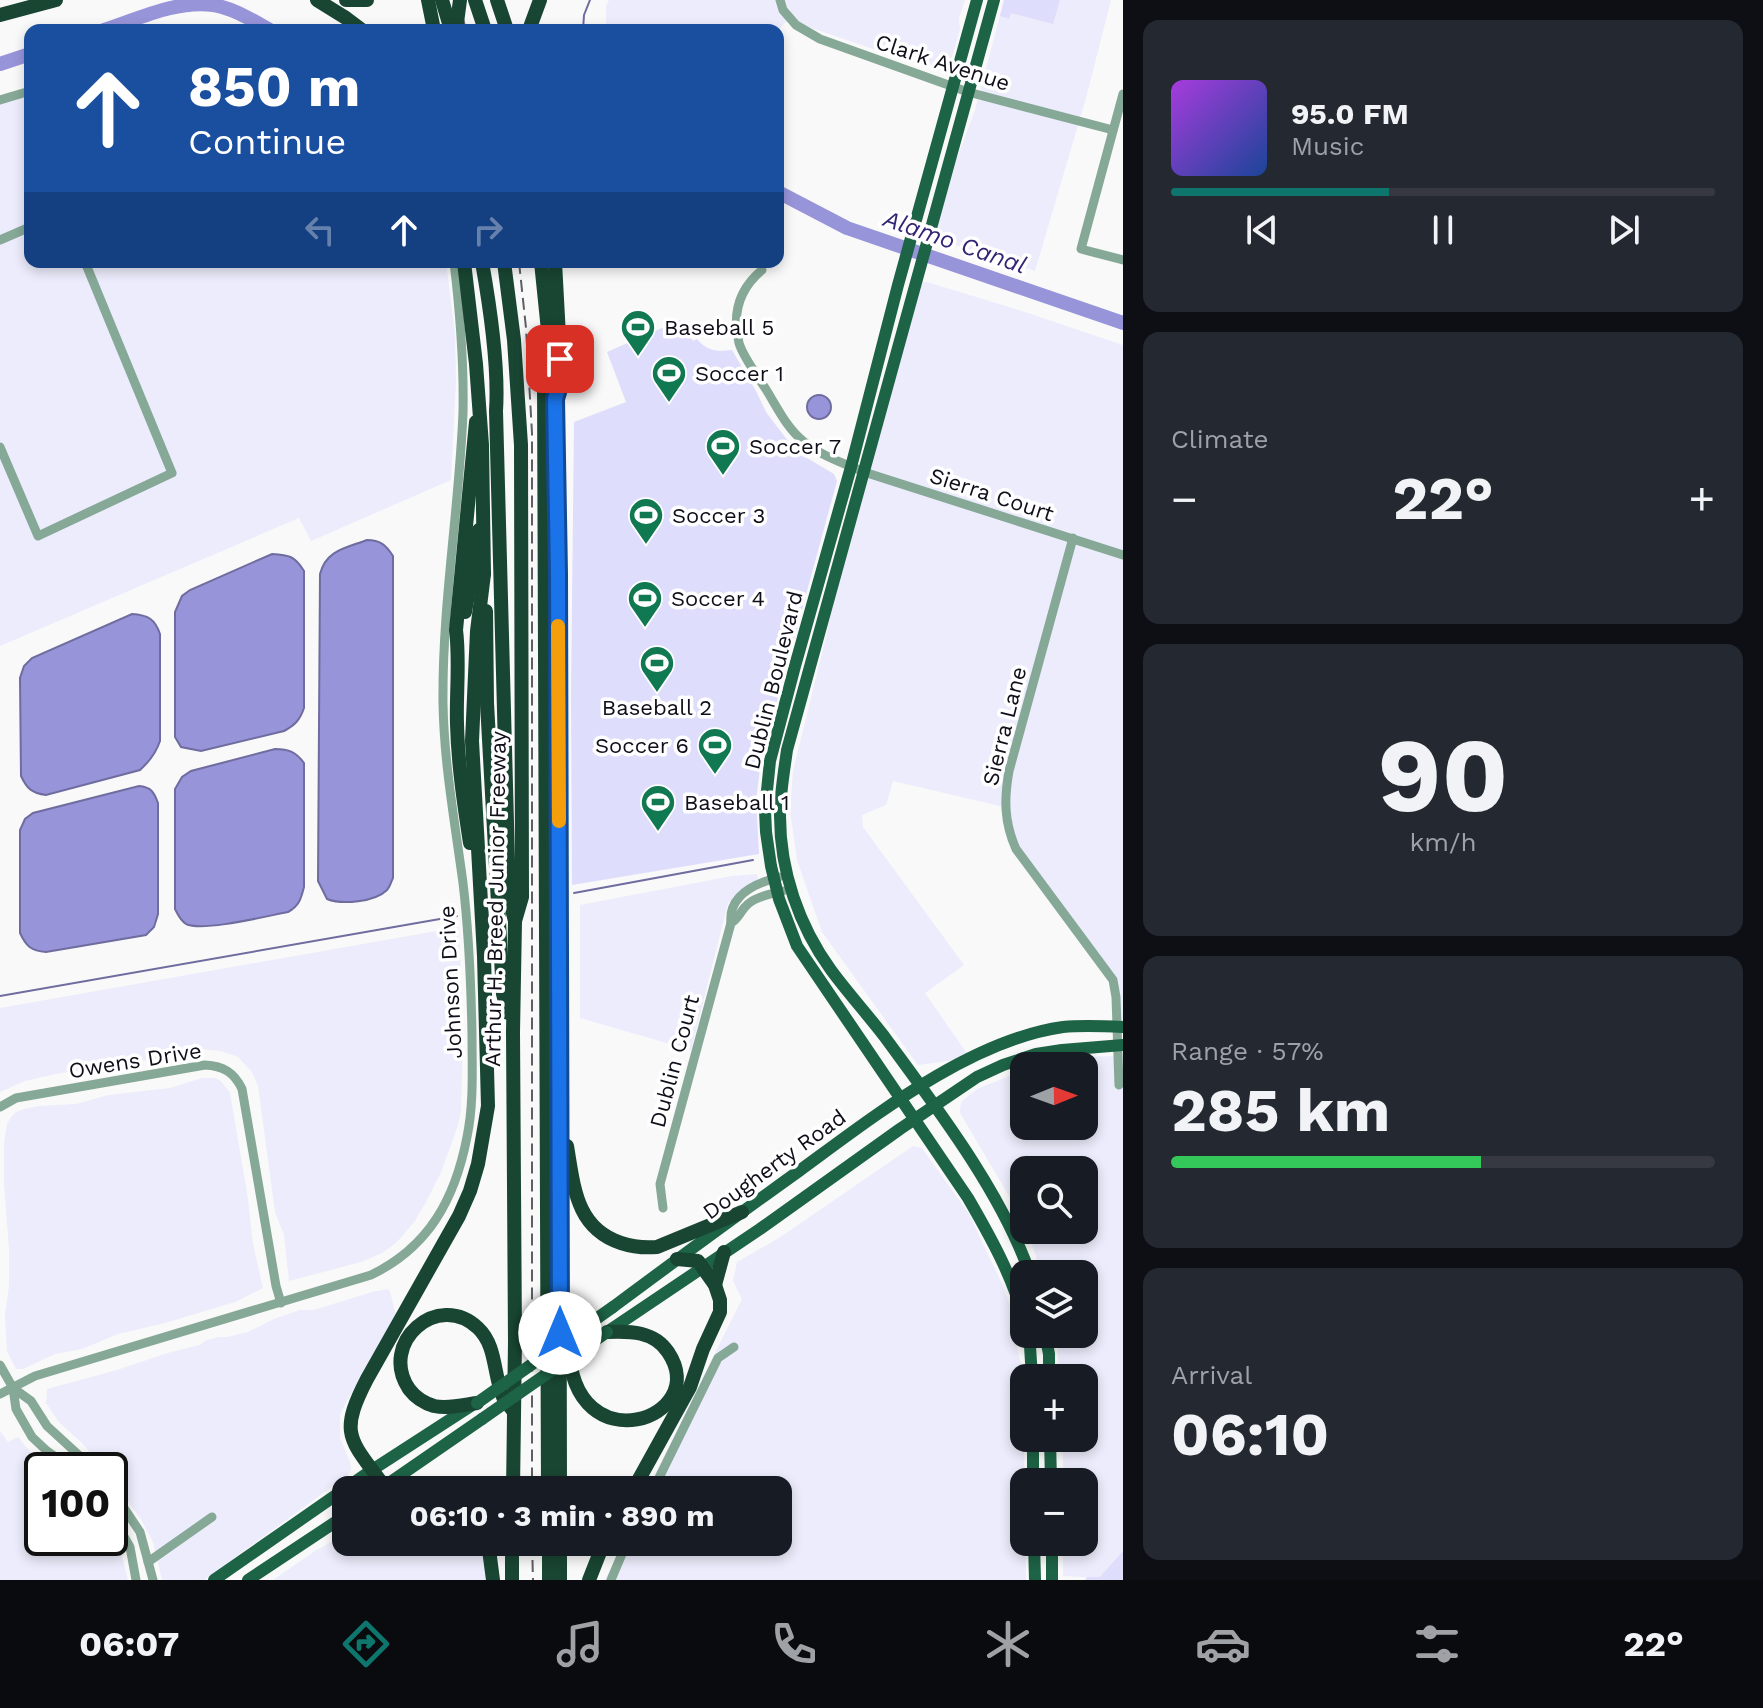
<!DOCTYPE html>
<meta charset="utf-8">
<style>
body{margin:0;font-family:"Work Sans",sans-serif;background:#242831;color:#f1f3f6;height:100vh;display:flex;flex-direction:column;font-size:30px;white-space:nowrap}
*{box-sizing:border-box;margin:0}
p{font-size:26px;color:#9ea1a6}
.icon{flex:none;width:44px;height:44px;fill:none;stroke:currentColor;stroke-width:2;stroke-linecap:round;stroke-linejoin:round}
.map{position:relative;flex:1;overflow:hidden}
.drawer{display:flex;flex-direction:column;gap:20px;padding:20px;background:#0d0f14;width:640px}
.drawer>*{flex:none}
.guide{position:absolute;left:24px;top:24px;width:760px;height:244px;border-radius:16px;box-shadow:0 4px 12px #0003;background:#1a4fa0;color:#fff;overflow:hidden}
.needle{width:52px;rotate:89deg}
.buttons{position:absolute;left:1010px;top:1052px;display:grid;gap:16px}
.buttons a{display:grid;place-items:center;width:88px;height:88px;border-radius:16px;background:#171b24;box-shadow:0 4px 12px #0003;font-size:40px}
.speed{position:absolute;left:24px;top:1452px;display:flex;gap:16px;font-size:40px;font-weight:700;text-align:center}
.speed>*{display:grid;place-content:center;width:104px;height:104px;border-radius:50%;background:#171b24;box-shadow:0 4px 12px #0003;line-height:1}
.speed .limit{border:4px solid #111;border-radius:12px;background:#fff;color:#111}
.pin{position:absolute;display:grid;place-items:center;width:68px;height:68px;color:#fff;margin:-34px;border-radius:16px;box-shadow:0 4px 12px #0006}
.me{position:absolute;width:88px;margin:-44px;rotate:0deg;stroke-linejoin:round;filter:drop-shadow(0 0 6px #0008)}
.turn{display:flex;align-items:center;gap:28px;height:168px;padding:0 32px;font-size:36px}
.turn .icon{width:104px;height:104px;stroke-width:2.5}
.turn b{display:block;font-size:56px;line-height:68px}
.lanes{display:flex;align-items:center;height:76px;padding:0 32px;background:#0003;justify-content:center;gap:40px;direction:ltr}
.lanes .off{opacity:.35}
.big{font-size:60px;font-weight:700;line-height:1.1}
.drawer .card{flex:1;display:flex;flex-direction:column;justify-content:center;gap:12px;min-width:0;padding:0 28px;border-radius:16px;background:#242831}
.drawer .dial{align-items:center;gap:0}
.dial b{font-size:104px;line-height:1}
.song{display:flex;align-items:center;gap:24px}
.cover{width:96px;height:96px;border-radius:12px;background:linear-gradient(135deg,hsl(280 70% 55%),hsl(220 70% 35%))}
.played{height:8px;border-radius:4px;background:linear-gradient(90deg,#0f766e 40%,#363941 40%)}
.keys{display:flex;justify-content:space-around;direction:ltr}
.heat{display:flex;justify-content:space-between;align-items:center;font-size:44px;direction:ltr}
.charge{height:12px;border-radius:6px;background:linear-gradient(90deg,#34c759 57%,#363941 0)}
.trip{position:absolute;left:332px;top:1476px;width:460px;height:80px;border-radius:16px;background:#171b24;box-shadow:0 4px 12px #0003;font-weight:700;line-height:80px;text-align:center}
.dock{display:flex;height:128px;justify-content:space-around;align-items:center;background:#090b0e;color:#9ea1a6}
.dock .icon{width:56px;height:56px}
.dock .active{color:#0f766e}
.dock b{font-size:36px;color:#f1f3f6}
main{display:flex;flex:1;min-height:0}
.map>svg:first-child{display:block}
</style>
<main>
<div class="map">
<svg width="1123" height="1580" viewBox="0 0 1123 1580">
<rect width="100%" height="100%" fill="#f9f9f9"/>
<!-- built -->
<g fill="#ececfc">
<polygon points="609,0 965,0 959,18 960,29 951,61 943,69 935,70 788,20 778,30 606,30 606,6"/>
<polygon points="1004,0 1111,0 1086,98 1035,271 928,236 975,110"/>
<polygon points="30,94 30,262 446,262 455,334 456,380 451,480 311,541 299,518 0,646 0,104"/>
<polygon points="927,282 1022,311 1123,345 1123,1027 1117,1027 1113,979 1016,849 1004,807 893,781 886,805 862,815 863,827 964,965 925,993 970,1058 918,1065 822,932 797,860 790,810 793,771 827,633 845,540 916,283"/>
<polygon points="757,874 758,880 728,903 691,1050 580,1018 580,905 732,876"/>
<polygon points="459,927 463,1040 461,1112 458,1125 442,1170 426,1202 415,1221 396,1243 382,1253 361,1262 289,1281 284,1235 275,1212 258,1086 252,1072 238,1057 221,1051 201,1049 171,1060 158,1061 139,1060 55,1074 25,1081 0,1092 0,1008"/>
<polygon points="1123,1056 1123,1551 1100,1578 1063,1576 1063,1542 1084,1542 1084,1482 1064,1482 1062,1438 1084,1438 1084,1378 1059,1378 1057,1334 1084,1334 1084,1274 1042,1274 1027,1230 1084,1230 1084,1170 1024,1170 1024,1221 960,1113 960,1109 961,1102 977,1089 1024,1070 1024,1126 1084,1126 1084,1066 1040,1066 1077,1057"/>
<polygon points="202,1078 215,1078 221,1081 230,1093 248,1199 253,1244 263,1288 235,1302 165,1323 118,1334 82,1349 55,1354 23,1369 16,1369 7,1351 5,1315 9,1285 9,1250 4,1183 4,1143 7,1124 11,1117 16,1112 24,1109 39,1106 76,1104 108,1095 170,1088"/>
<polygon points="913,1146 922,1148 969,1214 1003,1286 1013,1315 1014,1336 1023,1373 1026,1580 605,1580 623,1542 778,1542 778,1490 647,1490 742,1299 733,1281 737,1262 779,1238"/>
<polygon points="388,1289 390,1292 396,1315 344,1406 340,1415 340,1438 350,1462 351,1468 348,1475 204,1580 162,1580 153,1542 140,1518 110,1477 110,1470 105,1470 82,1443 59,1422 46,1403 47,1389 117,1370 171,1352 199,1345 207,1340 218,1337 227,1337 248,1332 274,1319 300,1310 314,1310 372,1292"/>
<polygon points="0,1431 8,1442 18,1437 34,1456 56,1470 42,1470 42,1538 110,1538 110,1529 120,1548 128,1580 0,1580"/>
<polygon points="346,1534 346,1542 482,1542 486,1580 273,1580 315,1551"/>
</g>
<!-- green -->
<g fill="#deddfb">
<polygon points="1004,0 1060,0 1053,24 1011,13 1009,19 1000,16"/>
<path d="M 680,320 L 693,341 L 697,339 C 707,351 717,352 732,350 L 756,391 L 766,412 L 788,441 L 802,455 L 834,474 L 837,481 L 761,760 L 756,801 L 759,854 L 572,885 L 571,696 L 574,422 L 626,402 L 607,352 Z"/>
<polygon points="1123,1551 1123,1580 1085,1580 1087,1577 1100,1577"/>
</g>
<!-- water -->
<g fill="#9894d9" stroke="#6f6c9f" stroke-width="2">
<circle cx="819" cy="407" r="12"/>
<path d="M 367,540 C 380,540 386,545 393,556 L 393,878 C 391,882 390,887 387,890 C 375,902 342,905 327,899 L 318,881 L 320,574 C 326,550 346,548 367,540 Z"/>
<path d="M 272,554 C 289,555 295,556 304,571 L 304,708 C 300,720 295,725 284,731 L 201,751 L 181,747 L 175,737 L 175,612 L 182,596 L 190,590 Z"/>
<path d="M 132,614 C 148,615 155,619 160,634 L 160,741 C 156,753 150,761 140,770 L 46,795 C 32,793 27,789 21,776 L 20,678 L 24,666 L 32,658 Z"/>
<path d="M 275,749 C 289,749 296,752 304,763 L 304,887 C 301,899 299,906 288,912 C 267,916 203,932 186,924 C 180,920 178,915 175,909 L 175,789 L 182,777 L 191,771 Z"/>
<path d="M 139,786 C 151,787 154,792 158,803 L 158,914 L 154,927 L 146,935 L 46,952 C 31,951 26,946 20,933 L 20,830 L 25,819 L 33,813 Z"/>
</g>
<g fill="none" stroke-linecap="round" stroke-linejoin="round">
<!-- stream -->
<g stroke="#6f6c9f" stroke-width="2">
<polyline points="583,30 584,15 590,0"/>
<polyline points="574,893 753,860"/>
<polyline points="0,996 457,916"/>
</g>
<!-- river -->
<g stroke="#9894d9" stroke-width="14">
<path d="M 104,30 C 138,19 176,0 213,5 C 233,8 252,20 270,30"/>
<polyline points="0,64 30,54"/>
<polyline points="778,192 847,228 1123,323"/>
</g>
<!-- minor -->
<g stroke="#86a896" stroke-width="9">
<polyline points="780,0 783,10 796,25 820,39 968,92 1113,130"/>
<polyline points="1123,94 1081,249 1123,260"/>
<polyline points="0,100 30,91"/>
<polyline points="0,240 30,227"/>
<path d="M 762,270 C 739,289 732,314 739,343 C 743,357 759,378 767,391 C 778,409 787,428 803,441 C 821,456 843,463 864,472 L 1123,555"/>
<polyline points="0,447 38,536 172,473 85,262"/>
<path d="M 1073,538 L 1009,771 C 1004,799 1004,822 1016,849 L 1113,980 L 1116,997 L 1119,1085"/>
<path d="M 731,923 C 738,919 739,914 745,907 C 753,897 771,894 783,891"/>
<path d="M 0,1107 L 16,1098 L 205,1065 C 223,1066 234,1072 242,1089 L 276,1286 L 281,1303"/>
<path d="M 663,1208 L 660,1184 L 731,923 C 728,895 756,883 779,877"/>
<polyline points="0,1365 13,1388 16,1409 32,1437 47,1451 74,1470"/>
<polyline points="13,1388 31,1401 47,1426 95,1470"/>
<path d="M 0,1394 L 35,1376 L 371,1275 C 429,1247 455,1199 467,1137 C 474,1103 472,1069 472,1034 C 471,984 469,933 463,883 C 455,823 444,764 443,703 C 442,606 459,510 463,413 C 464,362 460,312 454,262"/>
<polyline points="110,1487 140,1532 153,1580"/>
<polyline points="653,1490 718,1358 734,1347"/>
<polyline points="110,1512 130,1547 136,1580"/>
<polyline points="148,1562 212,1517"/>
<polyline points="611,1580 627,1542"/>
</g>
<!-- major -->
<g stroke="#1d6345" stroke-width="12">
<path d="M 977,0 L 898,285 L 851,467 L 795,666 L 770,761 L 765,810 L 766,832 L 771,866 L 779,899 L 797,946 L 968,1198 C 990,1236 1013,1277 1024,1320"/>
<path d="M 994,0 L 787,750 C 784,772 780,794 780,816 C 780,871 799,926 831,970 C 848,993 867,1014 884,1036 C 936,1107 1001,1191 1030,1274"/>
<path d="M 613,1307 C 675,1261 736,1216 799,1171 C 873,1117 970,1040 1063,1027 C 1083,1025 1103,1026 1123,1027"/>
<polyline points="607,1332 760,1229 900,1129 977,1077 1003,1065 1036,1054 1062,1050 1123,1045"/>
<polyline points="1027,1334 1030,1346 1032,1378"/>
<polyline points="1045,1334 1049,1354 1049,1378"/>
<polyline points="1033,1438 1033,1482"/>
<polyline points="1050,1438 1051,1482"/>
<polyline points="379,1490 482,1419"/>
<polyline points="1034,1542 1035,1580"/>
<polyline points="1052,1542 1052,1580"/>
<polyline points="214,1580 372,1470 474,1404"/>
<polyline points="248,1580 346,1515"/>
</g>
<!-- highway -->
<g stroke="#194632" stroke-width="14">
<polyline points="317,0 346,18 362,30"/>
<polyline points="346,0 367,0"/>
<polyline points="428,0 434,30"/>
<polyline points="442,0 451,30"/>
<polyline points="475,0 485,30"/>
<polyline points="497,0 507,30"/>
<polyline points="0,15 56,0"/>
<polyline points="529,30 540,0"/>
<path d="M 482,262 C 490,307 499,366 496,411 L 509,898 L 515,921"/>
<polyline points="504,262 514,340 521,445 522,897 515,921 513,1032 515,1341 513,1490"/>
<polyline points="541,262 555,399 558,543 560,1490"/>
<polyline points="555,262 560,355"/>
<polyline points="544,378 548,1490"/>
<polyline points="486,611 487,703 503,994 508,1013"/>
<polyline points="465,612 479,530"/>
<path d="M 470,843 C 464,804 458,764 457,724 C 456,693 460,661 456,630 L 476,422"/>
<path d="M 567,1146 C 574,1187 576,1228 621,1243 C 633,1247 644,1248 657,1247 L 742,1212"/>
<polyline points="715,1285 724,1252"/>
<path d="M 569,1348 C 573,1466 713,1419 668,1352 C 654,1331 630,1331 607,1332"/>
<path d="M 477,1403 C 463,1405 448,1409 434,1406 C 424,1403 415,1397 409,1389 C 378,1343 438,1290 478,1328 C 497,1346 493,1374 503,1397 C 506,1402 510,1407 514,1412"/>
<path d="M 384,1486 C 350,1439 338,1435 367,1379 L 459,1216 L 470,1191 L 478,1164 L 488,1106 L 484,956 L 472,741 L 477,631 L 484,574"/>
<polyline points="633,1490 690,1387 703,1349 720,1312 720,1300 715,1285 698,1261 677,1259"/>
<polyline points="343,1517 346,1517"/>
<polyline points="488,1542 493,1580"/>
<polyline points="549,1542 549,1580"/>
<polyline points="560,1542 560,1580"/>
<polyline points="512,1580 512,1542"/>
<polyline points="589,1580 604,1542"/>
</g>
<!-- rail -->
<g stroke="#5f5e66" stroke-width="2" stroke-dasharray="12 6" stroke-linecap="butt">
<polyline points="458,0 466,30"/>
<polyline points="519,262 526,328 532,433 532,1490"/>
<polyline points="532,1542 533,1580"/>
</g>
<!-- major-bridge -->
<g stroke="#1d6345" stroke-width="12">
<polyline points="477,1403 613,1307"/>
<polyline points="482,1419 607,1332"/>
</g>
<!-- highway-bridge -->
<g stroke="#194632" stroke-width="14">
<polyline points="456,30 460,0"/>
<polyline points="464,262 476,364 482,445 484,574"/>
</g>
</g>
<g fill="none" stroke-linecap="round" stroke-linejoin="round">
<!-- route casing -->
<g stroke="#114b97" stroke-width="20">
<polyline id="route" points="560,359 558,389 555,399 558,574 560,1333"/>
</g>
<!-- route -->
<use href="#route" stroke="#1a73e8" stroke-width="14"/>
<!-- slow -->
<polyline stroke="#f59e0b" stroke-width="14" points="558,626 559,821"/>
</g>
<!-- icons -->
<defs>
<g id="stadium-pin" transform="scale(1.8)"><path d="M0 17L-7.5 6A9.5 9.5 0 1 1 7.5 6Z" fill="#117952" stroke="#fff"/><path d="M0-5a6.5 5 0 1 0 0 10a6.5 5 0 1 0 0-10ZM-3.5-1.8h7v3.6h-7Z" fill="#fff"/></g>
</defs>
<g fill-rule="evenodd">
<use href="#stadium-pin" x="638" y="327"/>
<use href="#stadium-pin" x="669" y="373"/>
<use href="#stadium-pin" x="723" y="446"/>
<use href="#stadium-pin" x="646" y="515"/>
<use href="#stadium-pin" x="645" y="598"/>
<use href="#stadium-pin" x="657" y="663"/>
<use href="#stadium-pin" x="715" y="745"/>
<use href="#stadium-pin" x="658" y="802"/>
</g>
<g text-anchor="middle" stroke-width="7" stroke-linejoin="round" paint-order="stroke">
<!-- street labels -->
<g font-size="22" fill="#0f0e19" stroke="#fff">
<text transform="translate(943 62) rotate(18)" y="8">Clark Avenue</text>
<text transform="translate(992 494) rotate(18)" y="8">Sierra Court</text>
<text transform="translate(773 680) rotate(-76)" y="8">Dublin Boulevard</text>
<text transform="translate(1004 726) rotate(-76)" y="8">Sierra Lane</text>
<text transform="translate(495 899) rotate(-89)" y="8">Arthur H. Breed Junior Freeway</text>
<text transform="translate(450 982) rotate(-93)" y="8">Johnson Drive</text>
<text transform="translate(135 1060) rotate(-9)" y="8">Owens Drive</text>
<text transform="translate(674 1061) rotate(-75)" y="8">Dublin Court</text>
<text transform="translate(774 1164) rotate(-36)" y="8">Dougherty Road</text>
</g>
<!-- poi labels -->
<g font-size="22" fill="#0f0e19" stroke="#fff" text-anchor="start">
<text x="664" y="335">Baseball 5</text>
<text x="695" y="381">Soccer 1</text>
<text x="749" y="454">Soccer 7</text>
<text x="672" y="523">Soccer 3</text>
<text x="671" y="606">Soccer 4</text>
<text x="657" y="715" text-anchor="middle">Baseball 2</text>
<text x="689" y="753" text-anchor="end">Soccer 6</text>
<text x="684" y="810">Baseball 1</text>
</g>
<!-- water labels -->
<g font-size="24" font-style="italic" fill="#342474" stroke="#fff">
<text transform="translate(955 242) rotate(19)" y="8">Alamo Canal</text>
</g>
</g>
</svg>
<div class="buttons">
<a><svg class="needle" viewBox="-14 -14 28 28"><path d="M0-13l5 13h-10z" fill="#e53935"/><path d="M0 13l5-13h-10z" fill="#9ea1a6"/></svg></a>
<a><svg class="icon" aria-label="search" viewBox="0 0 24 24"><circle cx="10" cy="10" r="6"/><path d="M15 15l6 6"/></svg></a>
<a><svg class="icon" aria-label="layers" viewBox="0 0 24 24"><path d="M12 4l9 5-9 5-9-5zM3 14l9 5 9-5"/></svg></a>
<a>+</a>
<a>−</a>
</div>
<div class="speed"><div class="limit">100</div></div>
<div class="pin" style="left:560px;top:359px;background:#d93025"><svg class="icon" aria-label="arrive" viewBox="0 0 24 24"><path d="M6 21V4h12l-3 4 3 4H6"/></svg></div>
<svg class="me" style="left:560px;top:1333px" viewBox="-20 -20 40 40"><circle r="19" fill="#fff"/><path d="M0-13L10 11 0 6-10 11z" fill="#1a73e8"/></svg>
<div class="trip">06:10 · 3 min · 890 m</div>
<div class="guide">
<div class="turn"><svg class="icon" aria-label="ahead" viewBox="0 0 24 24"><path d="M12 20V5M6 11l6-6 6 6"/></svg><div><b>850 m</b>Continue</div></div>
<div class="lanes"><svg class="icon off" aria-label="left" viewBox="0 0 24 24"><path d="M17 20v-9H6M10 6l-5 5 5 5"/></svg><svg class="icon" aria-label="ahead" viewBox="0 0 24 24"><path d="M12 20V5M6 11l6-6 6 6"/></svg><svg class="icon off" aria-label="right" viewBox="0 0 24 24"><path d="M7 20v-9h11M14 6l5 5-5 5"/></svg></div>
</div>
</div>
<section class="drawer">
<div class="card">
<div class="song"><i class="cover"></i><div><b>95.0 FM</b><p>Music</p></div></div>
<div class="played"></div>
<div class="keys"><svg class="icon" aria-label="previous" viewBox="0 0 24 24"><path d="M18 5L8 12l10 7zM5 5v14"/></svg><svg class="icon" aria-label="pause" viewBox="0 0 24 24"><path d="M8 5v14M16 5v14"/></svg><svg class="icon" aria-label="next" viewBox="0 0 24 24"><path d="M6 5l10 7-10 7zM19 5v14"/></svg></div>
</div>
<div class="card"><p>Climate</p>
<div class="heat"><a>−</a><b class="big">22°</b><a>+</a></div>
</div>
<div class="card dial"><b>90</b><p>km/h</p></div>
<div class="card"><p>Range · 57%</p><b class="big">285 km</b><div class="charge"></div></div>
<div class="card"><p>Arrival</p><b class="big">06:10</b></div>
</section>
</main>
<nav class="dock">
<b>06:07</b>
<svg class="icon active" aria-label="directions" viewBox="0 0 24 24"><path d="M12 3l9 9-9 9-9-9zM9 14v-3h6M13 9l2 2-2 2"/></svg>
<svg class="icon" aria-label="music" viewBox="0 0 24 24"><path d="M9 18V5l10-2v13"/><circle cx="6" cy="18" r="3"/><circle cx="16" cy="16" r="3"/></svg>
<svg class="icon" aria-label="phone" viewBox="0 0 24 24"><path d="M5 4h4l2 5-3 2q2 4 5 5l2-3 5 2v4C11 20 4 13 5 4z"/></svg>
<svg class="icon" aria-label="climate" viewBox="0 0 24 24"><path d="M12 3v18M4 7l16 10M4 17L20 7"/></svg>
<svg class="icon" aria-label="car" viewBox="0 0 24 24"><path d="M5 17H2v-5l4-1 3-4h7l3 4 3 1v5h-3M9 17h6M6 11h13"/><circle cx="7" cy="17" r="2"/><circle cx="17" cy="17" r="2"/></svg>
<svg class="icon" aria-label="filters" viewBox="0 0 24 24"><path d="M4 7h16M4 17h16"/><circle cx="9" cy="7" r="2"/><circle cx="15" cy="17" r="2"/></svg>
<b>22°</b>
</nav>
